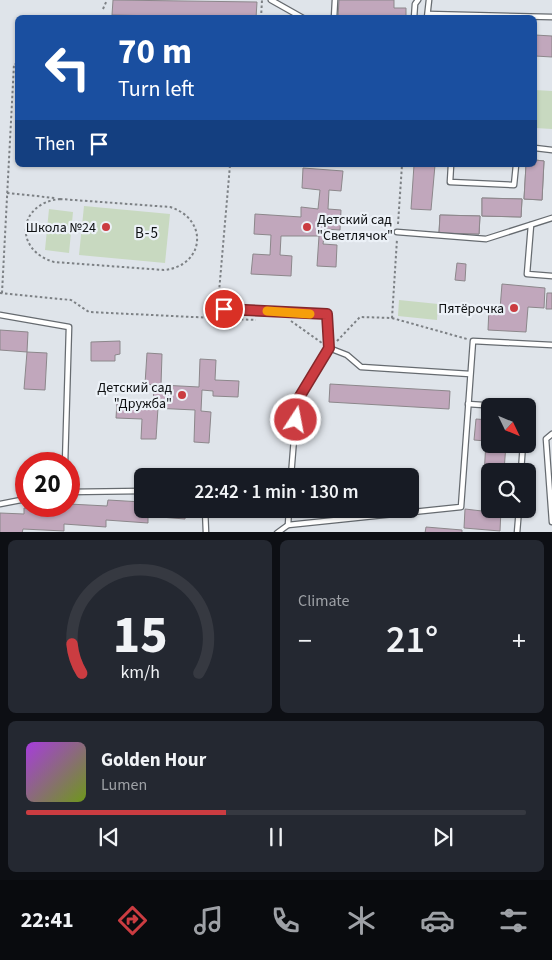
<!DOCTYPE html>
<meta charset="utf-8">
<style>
body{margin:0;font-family:"Source Sans 3",sans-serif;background:#242831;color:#f1f3f6;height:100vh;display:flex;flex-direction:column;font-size:19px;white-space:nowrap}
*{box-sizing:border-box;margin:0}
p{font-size:16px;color:#9ea1a6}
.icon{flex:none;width:28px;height:28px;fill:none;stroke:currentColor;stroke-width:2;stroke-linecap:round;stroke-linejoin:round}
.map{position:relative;height:532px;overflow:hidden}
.sheet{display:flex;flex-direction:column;gap:8px;padding:8px;background:#0d0f14;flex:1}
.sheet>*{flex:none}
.hud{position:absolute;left:15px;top:15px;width:522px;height:152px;border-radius:8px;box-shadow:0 1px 4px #0004;background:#1a4fa0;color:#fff;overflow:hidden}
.needle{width:32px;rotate:133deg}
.buttons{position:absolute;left:481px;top:398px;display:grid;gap:10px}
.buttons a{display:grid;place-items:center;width:55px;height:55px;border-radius:8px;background:#171b24;box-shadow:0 1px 4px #0004;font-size:25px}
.speed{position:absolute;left:15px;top:452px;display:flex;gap:10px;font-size:25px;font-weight:700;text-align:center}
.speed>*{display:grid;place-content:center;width:65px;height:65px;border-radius:50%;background:#171b24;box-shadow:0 1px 4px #0004;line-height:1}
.speed .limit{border:8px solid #d22;background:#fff;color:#111}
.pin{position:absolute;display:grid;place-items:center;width:42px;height:42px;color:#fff;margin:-21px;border:2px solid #fff;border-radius:50%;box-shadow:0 1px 5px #0007}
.me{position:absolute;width:55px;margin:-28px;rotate:11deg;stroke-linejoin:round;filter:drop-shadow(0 0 4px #0008)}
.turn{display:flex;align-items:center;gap:18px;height:105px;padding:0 20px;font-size:22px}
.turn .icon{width:65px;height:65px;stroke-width:2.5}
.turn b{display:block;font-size:35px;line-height:42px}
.then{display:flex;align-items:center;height:48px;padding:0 20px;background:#0003;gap:10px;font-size:19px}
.big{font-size:38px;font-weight:600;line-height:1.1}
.sheet .widget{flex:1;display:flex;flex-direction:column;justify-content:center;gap:8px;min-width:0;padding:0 18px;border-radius:8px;background:#242831}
.sheet .dial{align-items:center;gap:0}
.dial svg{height:130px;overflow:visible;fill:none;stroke:#363941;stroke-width:7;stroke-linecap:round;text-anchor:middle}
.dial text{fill:#f1f3f6;stroke:none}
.song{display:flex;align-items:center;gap:15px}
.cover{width:60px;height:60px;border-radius:8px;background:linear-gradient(135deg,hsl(280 70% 55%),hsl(80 70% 35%))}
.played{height:5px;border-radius:2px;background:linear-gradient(90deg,#cb3c41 40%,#363941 40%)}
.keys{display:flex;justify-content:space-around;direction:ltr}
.heat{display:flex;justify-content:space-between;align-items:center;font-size:28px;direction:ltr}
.sheet .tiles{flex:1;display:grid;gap:8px;grid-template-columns:1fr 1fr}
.widget:last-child{grid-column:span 2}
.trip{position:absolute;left:134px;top:468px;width:285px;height:50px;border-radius:8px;background:#171b24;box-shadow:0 1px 4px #0004;font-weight:600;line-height:50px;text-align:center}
.menu{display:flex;height:80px;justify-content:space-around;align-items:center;background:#090b0e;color:#9ea1a6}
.menu .icon{width:35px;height:35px}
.menu .current{color:#cb3c41}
.menu b{font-size:22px;color:#f1f3f6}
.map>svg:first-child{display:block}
</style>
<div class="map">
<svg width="552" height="533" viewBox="0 0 552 533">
<rect width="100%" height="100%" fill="#dfe4ea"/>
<!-- green -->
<g fill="#c8d9c0">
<polygon points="535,90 552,91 552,129 535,128"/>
<polygon points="84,206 170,214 165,263 79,255"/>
<polygon points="49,209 73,212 69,253 45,250"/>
<polygon points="399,300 438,304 437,320 398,316"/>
</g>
<!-- building -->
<g fill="#c1a7bc" stroke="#8c878b">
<polygon points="113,0 257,2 256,18 112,15"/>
<polygon points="339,0 394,0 394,8 406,8 406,18 338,18"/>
<polygon points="535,35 552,36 552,57 535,56"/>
<polygon points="535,160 544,161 542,200 524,199 526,165 535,165"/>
<polygon points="535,160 544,161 542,200 524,199 526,165 535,165"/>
<polygon points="414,165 435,165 431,210 411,209"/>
<polygon points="303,168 343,171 341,191 329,190 328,209 341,210 340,230 325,229 323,244 337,245 336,267 317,266 319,236 281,236 280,255 292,256 291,276 251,274 253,254 270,255 271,235 254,234 255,214 301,217 301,207 318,209 320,190 302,188"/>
<polygon points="482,198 522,199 521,217 482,216"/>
<polygon points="482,198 522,199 521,217 482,216"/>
<polygon points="440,215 480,216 479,234 439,233"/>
<polygon points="440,215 480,216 479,234 439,233"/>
<polygon points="457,263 466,264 465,281 455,280"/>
<polygon points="502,284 545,288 544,308 528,307 526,332 488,330 489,308 500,309"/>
<polygon points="547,293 552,293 552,309 546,309"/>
<polygon points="0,330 28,332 27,352 47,353 45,390 24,389 27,352 0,350"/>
<polygon points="120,341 120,354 115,355 115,361 91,361 91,342"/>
<polygon points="147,353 162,354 161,385 199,387 200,359 216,360 215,380 239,381 238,397 213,396 213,391 202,390 201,411 211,412 209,443 194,442 195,410 153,408 154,385 145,384"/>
<polygon points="330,384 450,391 449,409 329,402"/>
<polygon points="117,402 149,404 148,408 158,408 156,439 141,439 142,419 116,418"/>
<polygon points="476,419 490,420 490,444 506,444 504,471 490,471 490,509 501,509 500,531 464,528 465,509 482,511 486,441 474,440"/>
<polygon points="108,500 142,502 142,509 186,509 185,519 148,516 148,523 106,520 106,527 64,524 64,531 23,529 22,533 0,533 0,513 24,514 24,508 65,511 69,504 107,506"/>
<polygon points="426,527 462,530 462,533 425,533"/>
</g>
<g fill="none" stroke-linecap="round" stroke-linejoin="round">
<!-- service casing -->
<g stroke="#666b70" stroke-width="7">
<g id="service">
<polyline points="271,0 303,18"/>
<polyline points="428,14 552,17"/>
<polyline points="334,18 335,0"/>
<polyline points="414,18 415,4 418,0"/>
<polyline points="427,18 429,0"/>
<polyline points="535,148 552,150"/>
<polyline points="451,165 450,182 514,185 516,165"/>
<polyline points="531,225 527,274 552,276"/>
<polyline points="397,232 486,239 552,218"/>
<polyline points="224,309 327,315 329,348 297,401 291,476"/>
<polyline points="0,315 69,327 65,464"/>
<polyline points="329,348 347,355 361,367 470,374"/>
<polyline points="468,404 498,406"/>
<polyline points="552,434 546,439 552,522"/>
<polyline points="521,471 523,444"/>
<polyline points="69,492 142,491"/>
<polyline points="0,504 26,499"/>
<polyline points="205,509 206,533"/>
<polyline points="288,525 461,507 473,341 552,345"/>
<polyline points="277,533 288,525 289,509"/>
<polyline points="517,533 519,509"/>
</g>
</g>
<!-- path -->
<g stroke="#7d8185" stroke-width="2" stroke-dasharray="2.5 2.5" stroke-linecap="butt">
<polyline points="103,9 107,0"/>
<polyline points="261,18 262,0"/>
<polyline points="7,193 55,198"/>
<path d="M 60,199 L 170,207 C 209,219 205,266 164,270 L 54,262 C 13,250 18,203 60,199 Z"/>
<polyline points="398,224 402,165"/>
<polyline points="0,293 71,300 89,312 256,320"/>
<polyline points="2,293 14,64 18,64"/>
<polyline points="222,302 219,292 230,165"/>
<polyline points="392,318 467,339"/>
<polyline points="291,321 322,343"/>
<polyline points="337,341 360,317 392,318 397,239"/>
</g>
<!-- service -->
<use href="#service" stroke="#fff" stroke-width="4.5"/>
</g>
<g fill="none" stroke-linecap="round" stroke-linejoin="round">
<!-- route casing -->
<g stroke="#84272a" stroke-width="12">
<polyline id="route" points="224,309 327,314 329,348 297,401 296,420"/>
</g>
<!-- route -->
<use href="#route" stroke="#cb3c41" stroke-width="9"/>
<!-- slow -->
<polyline stroke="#f59e0b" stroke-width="9" points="267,311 310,314"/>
</g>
<!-- markers -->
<g fill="#cb3c41" stroke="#ecf1f7" stroke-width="2">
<circle cx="106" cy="227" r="5"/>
<circle cx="307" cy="227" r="5"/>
<circle cx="514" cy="308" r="5"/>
<circle cx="182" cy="395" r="5"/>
</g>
<g text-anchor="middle" stroke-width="4.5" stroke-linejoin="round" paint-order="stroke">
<!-- poi labels -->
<g font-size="14" fill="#0e1012" stroke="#ecf1f7" text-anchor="end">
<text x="317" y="224" text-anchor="start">Детский сад<tspan x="317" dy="16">"Светлячок"</tspan></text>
<text x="96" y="232">Школа №24</text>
<text x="504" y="313">Пятёрочка</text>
<text x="172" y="392">Детский сад<tspan x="172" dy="16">"Дружба"</tspan></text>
</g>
<!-- neighbourhood labels -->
<g font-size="15" letter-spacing="1" fill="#0e1012" stroke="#ecf1f7">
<text x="147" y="238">В-5</text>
</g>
</g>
</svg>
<div class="buttons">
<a><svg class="needle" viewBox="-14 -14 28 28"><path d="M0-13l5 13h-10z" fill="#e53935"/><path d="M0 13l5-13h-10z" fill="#9ea1a6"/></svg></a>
<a><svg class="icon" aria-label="search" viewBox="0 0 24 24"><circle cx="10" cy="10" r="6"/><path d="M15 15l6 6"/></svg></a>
</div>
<div class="speed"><div class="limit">20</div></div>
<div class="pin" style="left:224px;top:309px;background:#d93025"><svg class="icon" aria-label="arrive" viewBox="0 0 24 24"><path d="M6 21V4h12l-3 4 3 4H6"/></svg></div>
<svg class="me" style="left:296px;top:420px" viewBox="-20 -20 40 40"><circle r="17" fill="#cb3c41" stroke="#fff" stroke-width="3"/><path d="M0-11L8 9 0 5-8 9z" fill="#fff"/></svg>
<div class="trip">22:42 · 1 min · 130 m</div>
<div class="hud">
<div class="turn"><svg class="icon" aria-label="left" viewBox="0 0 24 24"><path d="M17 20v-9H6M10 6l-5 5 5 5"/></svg><div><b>70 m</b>Turn left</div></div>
<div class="then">Then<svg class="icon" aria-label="arrive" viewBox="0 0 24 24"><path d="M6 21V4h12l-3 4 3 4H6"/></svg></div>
</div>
</div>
<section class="sheet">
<div class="tiles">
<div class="widget dial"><svg viewBox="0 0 100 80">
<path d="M14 69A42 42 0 1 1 86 69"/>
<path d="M14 69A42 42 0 0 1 8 51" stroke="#cb3c41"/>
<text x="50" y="56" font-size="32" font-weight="700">15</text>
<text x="50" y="72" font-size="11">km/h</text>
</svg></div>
<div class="widget"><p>Climate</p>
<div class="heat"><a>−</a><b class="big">21°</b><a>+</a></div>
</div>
<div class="widget">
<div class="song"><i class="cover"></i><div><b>Golden Hour</b><p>Lumen</p></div></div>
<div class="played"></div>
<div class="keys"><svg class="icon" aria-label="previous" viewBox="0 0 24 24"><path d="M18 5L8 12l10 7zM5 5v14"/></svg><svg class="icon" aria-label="pause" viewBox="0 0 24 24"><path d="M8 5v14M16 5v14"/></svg><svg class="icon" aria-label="next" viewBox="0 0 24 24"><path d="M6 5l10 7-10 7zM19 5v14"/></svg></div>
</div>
</div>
</section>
<nav class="menu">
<b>22:41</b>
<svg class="icon current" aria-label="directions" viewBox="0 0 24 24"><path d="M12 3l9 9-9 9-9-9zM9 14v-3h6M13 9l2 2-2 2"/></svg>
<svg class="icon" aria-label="music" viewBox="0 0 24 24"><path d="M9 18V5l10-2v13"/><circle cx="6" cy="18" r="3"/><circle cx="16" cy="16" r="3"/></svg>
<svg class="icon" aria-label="phone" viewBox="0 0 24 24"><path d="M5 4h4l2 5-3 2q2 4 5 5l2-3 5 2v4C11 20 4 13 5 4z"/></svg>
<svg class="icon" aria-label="climate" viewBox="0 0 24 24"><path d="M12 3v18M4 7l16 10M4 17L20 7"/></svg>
<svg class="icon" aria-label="car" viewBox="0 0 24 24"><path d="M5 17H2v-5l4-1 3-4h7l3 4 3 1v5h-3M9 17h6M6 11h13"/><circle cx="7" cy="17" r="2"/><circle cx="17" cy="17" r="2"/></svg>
<svg class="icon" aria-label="filters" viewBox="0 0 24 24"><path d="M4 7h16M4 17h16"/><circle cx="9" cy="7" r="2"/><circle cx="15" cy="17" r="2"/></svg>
</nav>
